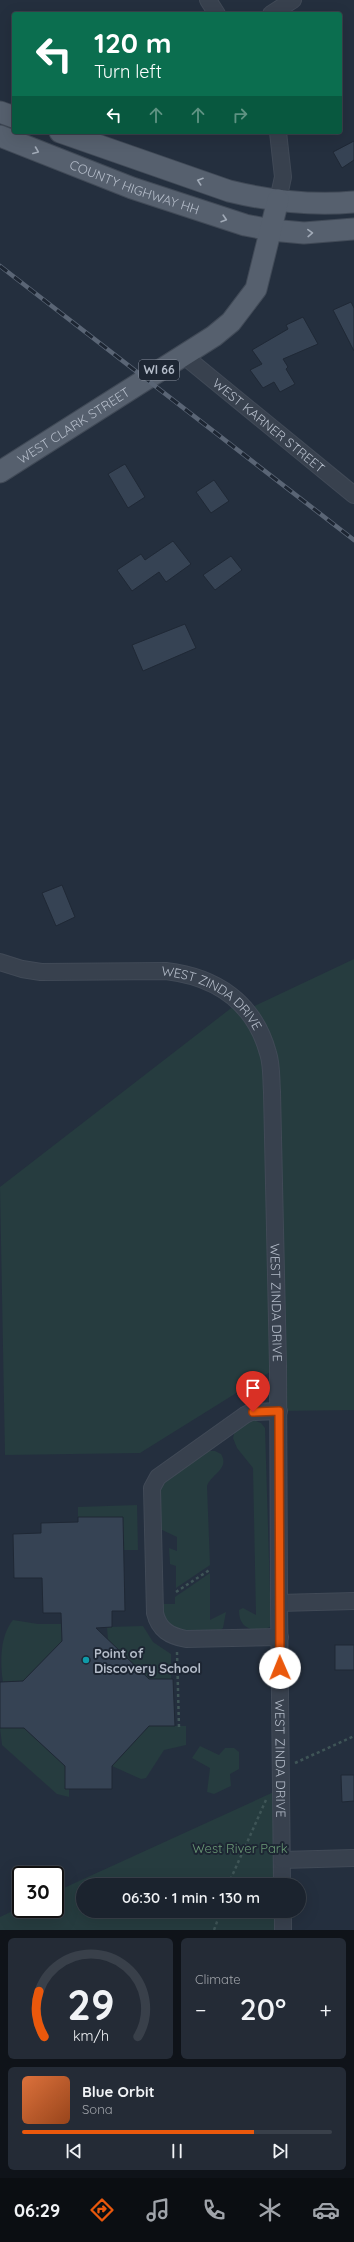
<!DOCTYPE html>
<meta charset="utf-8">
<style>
body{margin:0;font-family:Quicksand,sans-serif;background:#242b36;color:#f1f3f6;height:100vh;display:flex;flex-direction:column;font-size:15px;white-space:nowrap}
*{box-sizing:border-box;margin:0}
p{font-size:13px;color:#a0a4aa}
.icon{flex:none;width:22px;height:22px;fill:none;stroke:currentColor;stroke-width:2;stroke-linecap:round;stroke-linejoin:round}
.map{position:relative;height:1930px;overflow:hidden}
.panel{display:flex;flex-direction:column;gap:8px;padding:8px;background:#0f1319;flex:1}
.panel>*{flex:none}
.hud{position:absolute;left:12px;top:12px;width:330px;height:122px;border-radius:4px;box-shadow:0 4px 16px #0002,0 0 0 1px #39404a;background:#0b6e4f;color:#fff;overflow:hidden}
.speed{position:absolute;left:12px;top:1866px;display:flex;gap:8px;font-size:20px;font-weight:700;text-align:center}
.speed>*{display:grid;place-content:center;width:52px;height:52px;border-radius:50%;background:#1b232e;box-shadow:0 4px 16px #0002,0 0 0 1px #39404a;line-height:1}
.speed .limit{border:2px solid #111;border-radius:6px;background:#fff;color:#111}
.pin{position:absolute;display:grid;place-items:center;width:34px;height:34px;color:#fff;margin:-41px -17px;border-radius:50% 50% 50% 0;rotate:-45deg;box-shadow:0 0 4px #0007}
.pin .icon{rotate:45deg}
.me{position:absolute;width:44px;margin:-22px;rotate:359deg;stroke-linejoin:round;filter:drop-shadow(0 0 3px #0008)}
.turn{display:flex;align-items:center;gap:14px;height:84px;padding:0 16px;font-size:18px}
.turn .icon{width:52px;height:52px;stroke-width:2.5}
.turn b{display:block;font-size:28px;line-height:34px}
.lanes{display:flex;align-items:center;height:38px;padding:0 16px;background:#0003;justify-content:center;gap:20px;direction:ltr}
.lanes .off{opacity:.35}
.big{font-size:30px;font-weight:600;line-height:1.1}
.panel .tile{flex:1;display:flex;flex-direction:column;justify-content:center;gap:6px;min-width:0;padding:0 14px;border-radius:6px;background:#242b36}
.panel .dial{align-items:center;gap:0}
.dial svg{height:104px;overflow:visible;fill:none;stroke:#39404a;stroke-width:7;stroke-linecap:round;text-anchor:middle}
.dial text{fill:#f1f3f6;stroke:none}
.song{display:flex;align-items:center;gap:12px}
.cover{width:48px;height:48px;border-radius:6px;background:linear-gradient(135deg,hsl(20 70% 55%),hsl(20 70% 35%))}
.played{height:4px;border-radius:2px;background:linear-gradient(90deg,#ea580c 75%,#39404a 75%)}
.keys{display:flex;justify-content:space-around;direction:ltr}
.heat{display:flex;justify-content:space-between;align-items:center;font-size:22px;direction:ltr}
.panel .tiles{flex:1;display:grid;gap:8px;grid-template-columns:1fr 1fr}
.tile:last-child{grid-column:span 2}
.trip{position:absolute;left:76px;top:1878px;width:230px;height:40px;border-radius:20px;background:#1b232e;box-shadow:0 4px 16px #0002,0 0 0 1px #39404a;font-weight:600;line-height:40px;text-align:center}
.tab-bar{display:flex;height:64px;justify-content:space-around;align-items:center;background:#0b0e12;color:#a0a4aa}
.tab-bar .icon{width:28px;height:28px}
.tab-bar .current{color:#ea580c}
.tab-bar b{font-size:18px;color:#f1f3f6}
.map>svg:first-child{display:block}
</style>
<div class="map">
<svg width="354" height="1930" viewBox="0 0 354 1930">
<rect width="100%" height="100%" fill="#242f3e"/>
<!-- green -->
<g fill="#263c3f">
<polygon points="354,959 354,1410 279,1411 278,1367 140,1453 5,1455 0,1187 239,1002 246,1010"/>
<path d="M 251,1419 L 261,1423 L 265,1428 L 271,1626 L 263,1631 C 249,1630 239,1627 239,1610 L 243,1608 L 256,1615 L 253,1468 L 237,1448 L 233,1438 L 235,1430 Z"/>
<path d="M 209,1451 L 215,1451 L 221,1454 C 230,1469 211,1474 207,1486 L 210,1565 L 176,1588 L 176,1566 L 170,1564 L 169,1548 L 177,1551 L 177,1537 L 160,1529 L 159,1490 L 162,1483 Z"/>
<polygon points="137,1505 138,1550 123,1550 123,1517 78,1517 78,1507"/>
<polygon points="210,1573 210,1620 226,1612 223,1628 219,1631 176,1631 163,1617 162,1604 175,1604 175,1597"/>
<path d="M 13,1620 L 38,1624 L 62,1624 L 62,1641 L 23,1681 L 3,1682 C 0,1661 0,1636 13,1620 Z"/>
<polygon points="143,1626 153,1642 171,1654 171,1679 149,1679 108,1640 107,1627"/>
<polygon points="149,1726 186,1726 186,1745 164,1750 146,1778 141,1779 112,1766"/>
<polygon points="0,1728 24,1728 65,1766 65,1789 69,1789 69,1797 57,1794 2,1745"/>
<polygon points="200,1746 219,1755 225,1748 234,1748 239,1752 239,1769 230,1774 231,1786 214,1794 207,1792 210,1768 192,1758"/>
<polygon points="276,1791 280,1885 83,1885 83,1911 281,1911 282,1930 0,1930 0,1917 21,1907 21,1909 55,1909 55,1892"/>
</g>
<!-- building -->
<g fill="#364354" stroke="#1f2835">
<polygon points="354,141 354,160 342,168 333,152"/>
<polygon points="351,302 354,308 354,351 333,310"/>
<polygon points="303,317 318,344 283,359 288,367 286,369 295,384 280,392 274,382 263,388 250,370 262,364 252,350 288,329 286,325"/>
<polygon points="125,464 145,497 128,508 108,474"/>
<polygon points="214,480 229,501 211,513 196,492"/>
<polygon points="173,541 191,564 166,582 159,572 132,591 117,570 141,554 145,560"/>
<polygon points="231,556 242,570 215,590 203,575"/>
<polygon points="185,624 196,648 143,671 132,645"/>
<polygon points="62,885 75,917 56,926 42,893"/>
<polygon points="78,1517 123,1517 125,1611 112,1611 112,1627 96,1628 149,1679 173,1679 175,1726 149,1726 112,1766 112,1789 65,1789 65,1766 24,1728 0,1728 0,1682 23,1681 62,1641 61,1613 43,1613 42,1578 14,1578 13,1534 41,1533 41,1523 78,1522"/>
<rect x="335" y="1645" width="19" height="25"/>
<polygon points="341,1775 354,1775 354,1801 342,1802"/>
</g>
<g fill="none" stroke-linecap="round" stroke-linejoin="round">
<!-- minor casing -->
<g stroke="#414a57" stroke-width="18">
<g id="minor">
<polyline points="208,0 217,14"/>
<polyline points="271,14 293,0"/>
<polyline points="278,132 283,177 278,200"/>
<path id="s1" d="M 183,355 L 354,495"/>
<path id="s2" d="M 0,962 L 22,969 L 41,972 L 166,971 C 216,977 254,1002 268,1053 C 272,1065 271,1079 272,1092 L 278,1366 L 279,1603 L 282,1885"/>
<path d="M 279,1411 L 251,1412 L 245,1415 L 158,1477 L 152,1488 L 155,1613 C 159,1630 170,1636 186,1639 L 280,1637"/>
<polyline points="279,1603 354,1601"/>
<polyline points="282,1860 354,1858"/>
<polyline points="283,1911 283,1930"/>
</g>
</g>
<!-- major casing -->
<g stroke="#414a57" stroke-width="23">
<g id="major">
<polyline points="0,112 14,117"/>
<path d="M 60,132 L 229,191 C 270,201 312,206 354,202"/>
<path id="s3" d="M 0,136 L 132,188 L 245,225 L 271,230 L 304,233 L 354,229"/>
<path id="s4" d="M 0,472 L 214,336 L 231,322 L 256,289 L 278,200"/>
</g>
</g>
<!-- path -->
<g stroke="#3f5557" stroke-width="2.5" stroke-dasharray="3 3" stroke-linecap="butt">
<polyline points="176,1592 211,1569"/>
<polyline points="177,1652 179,1728"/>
<polyline points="295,1763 354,1736"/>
<polyline points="228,1885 266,1800"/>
<polyline points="214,1930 221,1911"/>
</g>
<!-- minor -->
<use href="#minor" stroke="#38414e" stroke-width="16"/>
<!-- major -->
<use href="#major" stroke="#56606e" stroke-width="21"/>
<!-- rail casing -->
<g stroke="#5a6575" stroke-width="4.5">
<polyline id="rail" points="0,266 354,540"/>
</g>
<!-- rail -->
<use href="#rail" stroke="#1d2633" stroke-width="3" stroke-dasharray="9" stroke-linecap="butt"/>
</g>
<!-- one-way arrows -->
<defs><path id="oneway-chevron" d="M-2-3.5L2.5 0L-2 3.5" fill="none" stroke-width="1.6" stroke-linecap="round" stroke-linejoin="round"/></defs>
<g stroke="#a1aab7">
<use href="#oneway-chevron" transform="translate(36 151) rotate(22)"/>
<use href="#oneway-chevron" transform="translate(200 181) rotate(-161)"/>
<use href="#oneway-chevron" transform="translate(224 219) rotate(17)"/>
<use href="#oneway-chevron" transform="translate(310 233) rotate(-2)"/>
</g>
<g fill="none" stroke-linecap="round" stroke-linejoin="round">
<!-- route casing -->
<g stroke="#983908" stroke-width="10">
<polyline id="route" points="253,1412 279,1411 280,1668"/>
</g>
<!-- route -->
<use href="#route" stroke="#ea580c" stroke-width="7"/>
</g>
<!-- markers -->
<circle fill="#0f9aa8" stroke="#1d2633" stroke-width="1.5" cx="86" cy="1660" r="4"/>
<g text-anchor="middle" stroke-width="4" stroke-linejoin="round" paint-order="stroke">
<!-- shield labels -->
<rect fill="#1d2633" stroke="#878f9c" stroke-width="1" x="139" y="360" width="40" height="20" rx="3"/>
<g font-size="12" font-weight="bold" fill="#b4bcc9">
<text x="159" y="374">WI 66</text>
</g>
<!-- street labels -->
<g font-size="13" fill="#b4bcc9" stroke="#1d2633">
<text dy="5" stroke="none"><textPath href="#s3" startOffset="144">COUNTY HIGHWAY HH</textPath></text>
<text dy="5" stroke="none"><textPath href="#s4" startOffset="87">WEST CLARK STREET</textPath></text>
<text dy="5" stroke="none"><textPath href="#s1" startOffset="111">WEST KARNER STREET</textPath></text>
<text dy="5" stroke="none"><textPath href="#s2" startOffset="222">WEST ZINDA DRIVE</textPath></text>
<text dy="5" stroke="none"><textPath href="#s2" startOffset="557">WEST ZINDA DRIVE</textPath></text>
<text dy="5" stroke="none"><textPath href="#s2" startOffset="1013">WEST ZINDA DRIVE</textPath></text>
</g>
<!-- poi labels -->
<g font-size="13" font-weight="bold" fill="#b4bcc9" stroke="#1d2633" text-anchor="start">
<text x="94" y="1658">Point of<tspan x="94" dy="15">Discovery School</tspan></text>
</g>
<!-- park labels -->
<g font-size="13" fill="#6b9a76" stroke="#1d2633">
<text x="240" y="1853">West River Park</text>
</g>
</g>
</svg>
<div class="speed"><div class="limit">30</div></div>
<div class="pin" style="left:253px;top:1412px;background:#d93025"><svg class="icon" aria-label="arrive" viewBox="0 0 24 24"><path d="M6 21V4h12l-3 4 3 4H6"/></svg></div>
<svg class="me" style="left:280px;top:1668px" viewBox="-20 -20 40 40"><circle r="19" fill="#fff"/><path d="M0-13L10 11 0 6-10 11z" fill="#ea580c"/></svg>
<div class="trip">06:30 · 1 min · 130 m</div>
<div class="hud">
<div class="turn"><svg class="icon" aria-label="left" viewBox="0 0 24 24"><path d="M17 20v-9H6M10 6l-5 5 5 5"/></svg><div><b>120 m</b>Turn left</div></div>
<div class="lanes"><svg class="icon" aria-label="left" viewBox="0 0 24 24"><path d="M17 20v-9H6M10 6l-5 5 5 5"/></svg><svg class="icon off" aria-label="ahead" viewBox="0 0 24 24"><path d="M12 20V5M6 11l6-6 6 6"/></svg><svg class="icon off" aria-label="ahead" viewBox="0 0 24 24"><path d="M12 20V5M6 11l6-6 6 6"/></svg><svg class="icon off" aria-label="right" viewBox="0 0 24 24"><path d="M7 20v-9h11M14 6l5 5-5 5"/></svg></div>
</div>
</div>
<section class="panel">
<div class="tiles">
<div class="tile dial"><svg viewBox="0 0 100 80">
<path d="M14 69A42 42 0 1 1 86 69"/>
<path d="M14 69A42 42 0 0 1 10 34" stroke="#ea580c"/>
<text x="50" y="56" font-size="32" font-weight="700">29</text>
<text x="50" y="72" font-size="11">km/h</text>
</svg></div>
<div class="tile"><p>Climate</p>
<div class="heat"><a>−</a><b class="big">20°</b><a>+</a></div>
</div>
<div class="tile">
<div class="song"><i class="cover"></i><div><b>Blue Orbit</b><p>Sona</p></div></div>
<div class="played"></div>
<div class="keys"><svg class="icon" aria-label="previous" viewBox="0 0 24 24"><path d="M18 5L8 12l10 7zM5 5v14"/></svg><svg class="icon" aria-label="pause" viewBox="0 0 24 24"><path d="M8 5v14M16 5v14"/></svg><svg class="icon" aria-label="next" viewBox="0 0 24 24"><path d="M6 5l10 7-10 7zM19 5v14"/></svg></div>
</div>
</div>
</section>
<nav class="tab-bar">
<b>06:29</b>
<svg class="icon current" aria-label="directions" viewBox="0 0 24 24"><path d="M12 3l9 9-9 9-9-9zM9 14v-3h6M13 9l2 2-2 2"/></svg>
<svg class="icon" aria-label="music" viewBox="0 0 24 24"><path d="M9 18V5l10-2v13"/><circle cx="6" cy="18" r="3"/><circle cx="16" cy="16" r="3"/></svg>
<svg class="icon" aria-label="phone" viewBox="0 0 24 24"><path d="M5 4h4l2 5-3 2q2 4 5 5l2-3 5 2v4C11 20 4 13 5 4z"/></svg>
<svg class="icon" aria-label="climate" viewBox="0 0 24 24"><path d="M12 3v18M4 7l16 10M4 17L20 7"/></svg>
<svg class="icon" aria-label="car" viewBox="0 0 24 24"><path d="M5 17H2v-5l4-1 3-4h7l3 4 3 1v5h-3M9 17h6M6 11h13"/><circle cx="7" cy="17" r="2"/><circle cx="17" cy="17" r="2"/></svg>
</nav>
